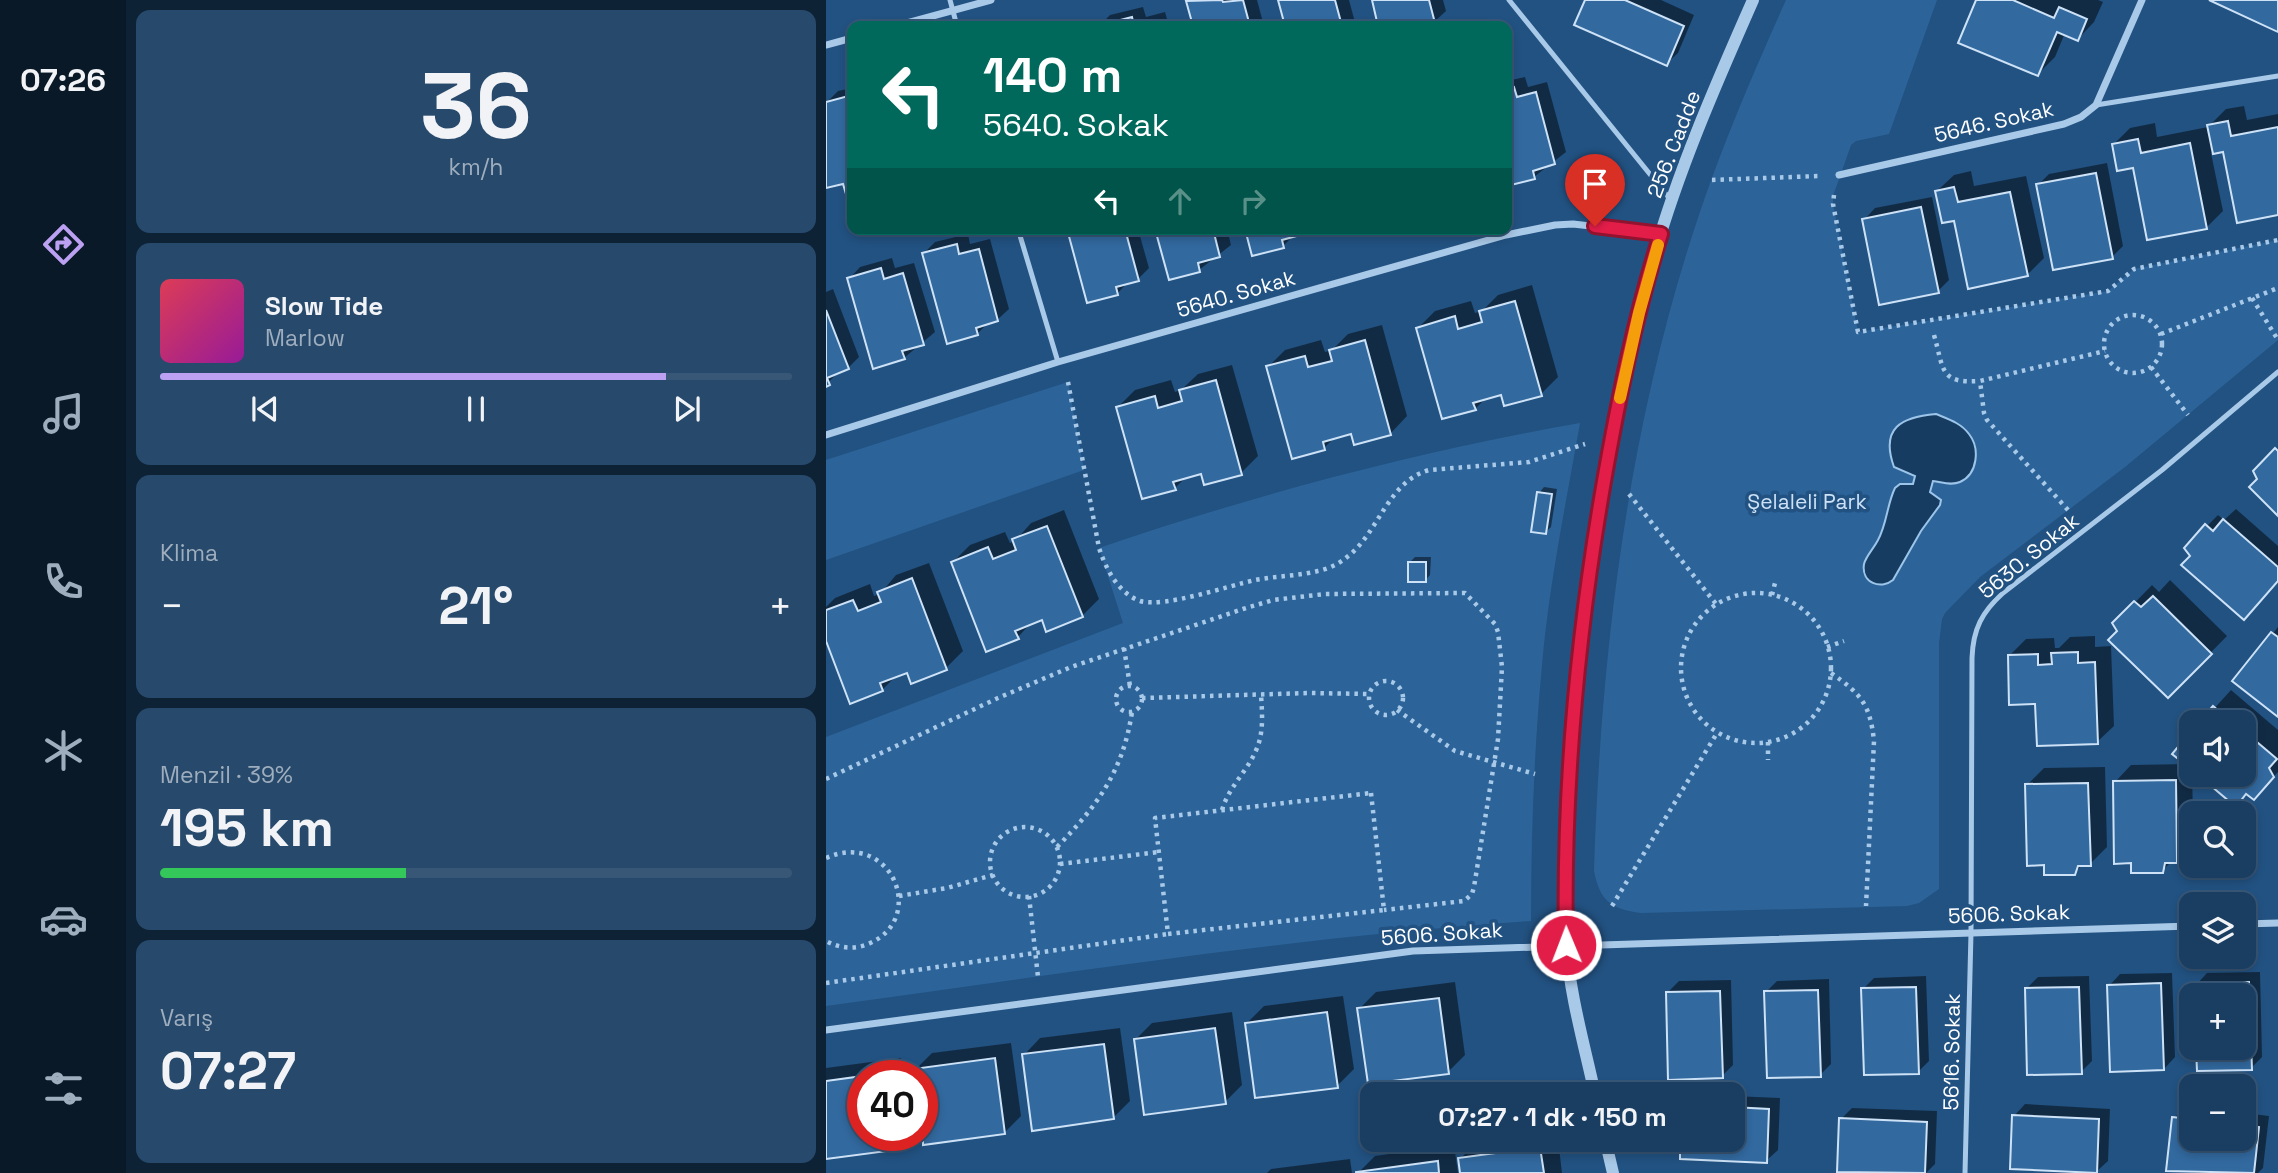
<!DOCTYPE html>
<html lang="tr">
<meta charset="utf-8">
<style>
body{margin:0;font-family:"Space Grotesk",sans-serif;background:#27496b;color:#f1f3f6;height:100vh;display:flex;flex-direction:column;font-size:26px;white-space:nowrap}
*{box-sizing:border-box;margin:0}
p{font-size:23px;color:#9faebe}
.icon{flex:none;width:38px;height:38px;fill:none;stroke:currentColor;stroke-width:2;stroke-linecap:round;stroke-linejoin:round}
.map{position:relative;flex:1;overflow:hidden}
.side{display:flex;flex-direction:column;gap:10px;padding:10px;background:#0e2236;width:700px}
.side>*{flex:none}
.top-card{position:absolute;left:21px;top:21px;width:665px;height:214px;border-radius:14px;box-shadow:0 4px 10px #0003,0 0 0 2px #385777;background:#00695c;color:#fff;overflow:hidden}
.fabs{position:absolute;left:1353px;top:710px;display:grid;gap:14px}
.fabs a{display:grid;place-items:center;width:77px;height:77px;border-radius:14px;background:#1a3e62;box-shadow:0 4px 10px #0003,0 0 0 2px #385777;font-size:35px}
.speed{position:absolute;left:21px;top:1060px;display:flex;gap:14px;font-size:35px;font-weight:700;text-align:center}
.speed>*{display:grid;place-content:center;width:91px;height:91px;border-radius:50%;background:#1a3e62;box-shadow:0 4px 10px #0003,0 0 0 2px #385777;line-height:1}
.speed .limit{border:10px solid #d22;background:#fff;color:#111}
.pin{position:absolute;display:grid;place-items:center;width:60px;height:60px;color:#fff;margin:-72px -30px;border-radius:50% 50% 50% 0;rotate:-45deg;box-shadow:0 0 7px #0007}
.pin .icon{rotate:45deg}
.me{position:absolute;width:77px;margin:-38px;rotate:359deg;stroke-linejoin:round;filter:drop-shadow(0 0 5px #0008)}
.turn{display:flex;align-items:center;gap:24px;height:147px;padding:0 21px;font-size:32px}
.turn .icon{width:91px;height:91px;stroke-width:2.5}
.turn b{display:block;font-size:49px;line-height:60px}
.lanes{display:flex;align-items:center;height:66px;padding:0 21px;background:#0003;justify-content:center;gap:35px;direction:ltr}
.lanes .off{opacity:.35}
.big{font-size:52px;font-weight:600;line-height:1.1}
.side .card{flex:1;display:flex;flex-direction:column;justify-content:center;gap:10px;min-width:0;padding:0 24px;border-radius:14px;background:#27496b}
.side .dial{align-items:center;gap:0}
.dial b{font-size:91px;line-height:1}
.song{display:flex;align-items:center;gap:21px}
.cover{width:84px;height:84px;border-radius:10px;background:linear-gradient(135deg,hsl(350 70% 55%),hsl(300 70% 35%))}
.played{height:7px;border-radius:4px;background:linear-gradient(90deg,#bca0f2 80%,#385777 80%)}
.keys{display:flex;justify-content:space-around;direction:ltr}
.heat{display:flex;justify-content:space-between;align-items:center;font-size:38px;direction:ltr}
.charge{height:10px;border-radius:5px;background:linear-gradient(90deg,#34c759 39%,#385777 0)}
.trip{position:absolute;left:534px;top:1082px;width:385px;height:70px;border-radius:14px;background:#1a3e62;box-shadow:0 4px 10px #0003,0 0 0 2px #385777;font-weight:600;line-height:70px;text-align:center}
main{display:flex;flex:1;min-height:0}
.menu{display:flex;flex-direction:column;width:126px;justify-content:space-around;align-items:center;background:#0a1927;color:#9faebe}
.menu .icon{width:49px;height:49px}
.menu .active{color:#bca0f2}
.menu b{font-size:32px;color:#f1f3f6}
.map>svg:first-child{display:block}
</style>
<main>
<nav class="menu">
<b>07:26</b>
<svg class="icon active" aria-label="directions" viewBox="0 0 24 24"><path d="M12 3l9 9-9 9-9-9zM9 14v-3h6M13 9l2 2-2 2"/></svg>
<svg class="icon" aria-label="music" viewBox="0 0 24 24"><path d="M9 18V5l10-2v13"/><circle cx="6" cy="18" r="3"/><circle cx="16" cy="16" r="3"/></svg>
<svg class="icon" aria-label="phone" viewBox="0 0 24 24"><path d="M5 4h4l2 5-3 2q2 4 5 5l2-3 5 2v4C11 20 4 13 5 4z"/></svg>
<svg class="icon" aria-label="climate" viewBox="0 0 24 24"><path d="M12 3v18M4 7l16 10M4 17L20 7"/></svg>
<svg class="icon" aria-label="car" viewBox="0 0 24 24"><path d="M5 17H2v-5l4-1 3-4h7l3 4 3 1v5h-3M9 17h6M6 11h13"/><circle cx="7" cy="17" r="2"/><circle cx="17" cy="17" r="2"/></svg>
<svg class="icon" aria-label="filters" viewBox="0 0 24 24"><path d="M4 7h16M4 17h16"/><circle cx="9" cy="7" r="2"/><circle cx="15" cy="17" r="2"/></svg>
</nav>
<section class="side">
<div class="card dial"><b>36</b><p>km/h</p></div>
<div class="card">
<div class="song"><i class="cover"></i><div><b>Slow Tide</b><p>Marlow</p></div></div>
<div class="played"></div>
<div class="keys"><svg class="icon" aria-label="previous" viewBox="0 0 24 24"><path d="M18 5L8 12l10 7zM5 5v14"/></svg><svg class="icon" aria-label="pause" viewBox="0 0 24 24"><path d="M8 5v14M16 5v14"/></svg><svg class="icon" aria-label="next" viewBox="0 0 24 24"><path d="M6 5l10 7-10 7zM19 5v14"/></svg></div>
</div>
<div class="card"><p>Klima</p>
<div class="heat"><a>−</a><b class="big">21°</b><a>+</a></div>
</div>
<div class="card"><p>Menzil · 39%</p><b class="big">195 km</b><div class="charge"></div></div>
<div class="card"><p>Varış</p><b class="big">07:27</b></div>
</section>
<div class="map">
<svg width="1452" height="1173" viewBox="0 0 1452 1173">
<rect width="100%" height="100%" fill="#225282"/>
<!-- green -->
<g fill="#2c649a">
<path d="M 960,0 L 1111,0 L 1063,134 L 1030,141 L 1025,145 L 1007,196 L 1007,204 L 1032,332 L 1282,291 L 1308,269 L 1452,240 L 1452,340 L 1299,467 L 1154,577 L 1119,613 L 1116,619 L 1113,643 L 1113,889 L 1093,903 L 1081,906 L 815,913 C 785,909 774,901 768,871 C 775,646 803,419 876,206 C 900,136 930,67 960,0 Z"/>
<polygon points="242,382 258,470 0,560 0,460"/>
<path d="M 754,423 C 740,503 723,584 716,665 C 708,750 705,836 705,921 C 469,937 234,974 0,1006 L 0,737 L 297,623 L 273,548 C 431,494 591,452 754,423 Z"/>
</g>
<!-- water -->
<path fill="#173c62" stroke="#9dc5e9" stroke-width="2" d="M 1110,414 C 1122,419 1135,423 1143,434 C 1154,448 1152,474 1134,482 C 1125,486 1116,482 1107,481 L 1104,492 L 1115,500 L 1114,505 L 1095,531 L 1067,580 C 1055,590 1035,583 1038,564 C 1040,556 1048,548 1052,540 C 1061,524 1061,504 1069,488 L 1074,484 L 1087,484 L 1089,476 L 1068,467 C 1054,428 1075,417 1110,414 Z"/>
<!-- shadow -->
<g fill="#0007">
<polygon points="363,0 431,0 438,26 368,26"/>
<polygon points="454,0 523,0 530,26 461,26"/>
<polygon points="547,0 617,0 620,11 608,22 598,26 554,26"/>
<polygon points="761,0 835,0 868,15 852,53 840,64"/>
<polygon points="1152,0 1272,0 1277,2 1268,22 1252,39 1239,33 1229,57 1212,74"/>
<polygon points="317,7 320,17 339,12 343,26 273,26 284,15"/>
<polygon points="699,77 702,87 721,82 740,152 708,177 681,184 681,81"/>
<polygon points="26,88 26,191 21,192 18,182 0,186 0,103 12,91"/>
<polygon points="1418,106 1421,120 1452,114 1452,213 1412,221 1398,150 1385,153 1397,211 1380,228 1308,166 1288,144 1304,128 1329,123 1331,137 1382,127 1400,109"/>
<polygon points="1281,163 1297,246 1286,257 1212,185 1223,174"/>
<polygon points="1145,171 1148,186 1200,176 1218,258 1201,275 1129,219 1111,191 1128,175"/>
<polygon points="1106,197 1123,280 1112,291 1038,220 1049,208"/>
<polygon points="243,229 312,229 323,268 312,279 303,281 291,294"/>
<polygon points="331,229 401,229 405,245 373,270"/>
<polygon points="421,229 480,229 468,235 457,246"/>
<polygon points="142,234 144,244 164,239 183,309 171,320 163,322 151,334 98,253 109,242"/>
<polygon points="66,258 69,268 88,263 109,332 78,358 23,279 34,267"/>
<polygon points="706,285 732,377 715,394 676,393 661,397 649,409 592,328 609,311 645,301 649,313 656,311 672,295"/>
<polygon points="7,289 33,357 22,368 13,371 0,385 0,292"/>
<polygon points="556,325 581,416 565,433 529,443 526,432 510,436 498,448 442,367 459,350 495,340 499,352 506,350 522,334"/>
<polygon points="406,365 432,456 415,473 376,472 361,476 349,488 292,407 309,390 345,380 349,392 355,390 372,374"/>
<polygon points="718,487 731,489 725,527 720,532 713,493"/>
<polygon points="1410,509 1452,546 1452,580 1429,607 1366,556 1381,526 1392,515 1398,520"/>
<polygon points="238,510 273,599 256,616 217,618 206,622 192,637 127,562 144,545 179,532 184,543 189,541 205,523"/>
<polygon points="589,557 605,557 604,575 599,581 584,562"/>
<polygon points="103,563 137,651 120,668 86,681 82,670 71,675 56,690 0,636 0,607 9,598 44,584 48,596 54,594 70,575"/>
<polygon points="1344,580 1401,636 1342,696 1288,624 1326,585 1333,592"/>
<polygon points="1452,627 1452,715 1409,681"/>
<polygon points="1269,636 1269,647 1285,646 1288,726 1271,742 1211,702 1184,655 1200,639 1228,638 1229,648 1233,648 1244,637"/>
<polygon points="1405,690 1452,730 1452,772 1428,798 1422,793 1410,805 1418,775 1418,723 1375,723"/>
<polygon points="1365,734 1367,814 1365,814 1365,847 1351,862 1345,862 1336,871 1289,782 1305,765 1362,764"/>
<polygon points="1279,767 1281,847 1264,864 1257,864 1249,873 1201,785 1218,768"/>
<polygon points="1434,972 1436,1057 1425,1068 1418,1048 1418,996 1370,985 1381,973"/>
<polygon points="1346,973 1349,1057 1338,1069 1283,986 1294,974"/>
<polygon points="1100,976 1103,1061 1092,1072 1037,989 1048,978"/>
<polygon points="1263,976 1266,1061 1255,1072 1200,989 1212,977"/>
<polygon points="1003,979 1005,1064 994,1075 940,992 951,981"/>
<polygon points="905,980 907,1065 896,1076 841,993 853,981"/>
<polygon points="629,982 639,1055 622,1072 533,1009 550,992"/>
<polygon points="517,996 528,1069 511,1086 421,1023 438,1006"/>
<polygon points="406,1012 416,1085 399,1102 309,1040 326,1023"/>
<polygon points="294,1028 304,1101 287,1118 198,1055 214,1038"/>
<polygon points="185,1043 195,1116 179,1132 99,1143 96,1125 96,1076 90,1076 89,1070 106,1053"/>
<polygon points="75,1058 77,1076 37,1076 37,1136 80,1136 68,1148 0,1157 0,1068"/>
<polygon points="906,1096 954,1098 952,1150 940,1161 906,1139"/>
<polygon points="1199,1104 1284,1109 1282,1161 1270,1172 1188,1116"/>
<polygon points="1359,1107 1365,1107 1365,1139 1418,1139 1418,1113 1443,1116 1437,1168 1432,1173 1373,1173 1342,1169 1348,1118"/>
<polygon points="1026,1108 1111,1111 1109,1164 1100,1173 1013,1171 1015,1119"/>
<polygon points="669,1139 732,1139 736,1173 636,1173 634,1159 651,1142"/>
<polygon points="628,1145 632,1173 532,1173 549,1156"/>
<polygon points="524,1159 526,1173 441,1173 445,1169"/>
</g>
<!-- building -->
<g fill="#32699f" stroke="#cde2f6" stroke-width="2">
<polygon points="396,0 397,2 417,0 424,26 367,26 360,1"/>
<polygon points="452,0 509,0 516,26 459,26"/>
<polygon points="546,0 603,0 609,23 599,26 552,26"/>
<polygon points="759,0 799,0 858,26 841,66 748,25"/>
<polygon points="1150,0 1187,0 1228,18 1233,7 1261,19 1252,41 1231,32 1212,76 1132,43"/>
<polygon points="1383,0 1452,0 1452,32"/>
<polygon points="306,17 308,26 271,26"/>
<polygon points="688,87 691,97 710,92 729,164 707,171 709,179 681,186 681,89"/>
<polygon points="26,95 26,193 20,194 17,184 0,188 0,102"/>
<polygon points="1402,121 1405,136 1452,127 1452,215 1411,223 1397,152 1387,154 1381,125"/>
<polygon points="1312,139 1315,153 1364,143 1381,229 1321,240 1307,168 1291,171 1286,144"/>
<polygon points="1270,173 1287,259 1227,270 1210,184"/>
<polygon points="1128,187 1132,202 1184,192 1202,276 1142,289 1128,221 1116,223 1109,191"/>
<polygon points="1095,207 1113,293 1053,305 1036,219"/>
<polygon points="241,229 299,229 313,281 290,287 292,295 261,303"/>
<polygon points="329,229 387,229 394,257 372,263 374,272 343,280"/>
<polygon points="419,229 477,229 478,234 456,240 458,248 426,256"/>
<polygon points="131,244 133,254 153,249 172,321 150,328 152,335 121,344 96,253"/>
<polygon points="55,268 58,279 77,273 98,345 76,351 79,359 47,369 21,278"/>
<polygon points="689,301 716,396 678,406 675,395 647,403 650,410 616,419 590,328 629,316 632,329 656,322 653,311"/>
<polygon points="0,310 23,369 1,378 4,385 0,387"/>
<polygon points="539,340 565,435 528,445 525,434 497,442 499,450 466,459 440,366 479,356 482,367 506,361 503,350"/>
<polygon points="390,380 416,475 378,485 375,474 347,482 350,490 316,499 290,407 329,396 332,408 356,401 353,390"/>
<polygon points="1449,448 1452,451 1452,516 1423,487 1431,479 1427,471"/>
<polygon points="711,492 726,494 720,534 705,532"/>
<polygon points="1397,519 1452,567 1452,581 1418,620 1355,565 1364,556 1358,548 1379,524 1387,531"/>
<polygon points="221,526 257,617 220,632 216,620 189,631 193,639 160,652 125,562 162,547 167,559 190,550 186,539"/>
<rect x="582" y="562" width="18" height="20"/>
<polygon points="86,578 121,670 85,684 81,673 54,683 57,691 24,704 0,641 0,610 27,600 32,611 55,602 51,592"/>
<polygon points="1327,596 1386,654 1342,698 1282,640 1291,631 1286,623 1308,601 1315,607"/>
<polygon points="1445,632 1452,637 1452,717 1406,681"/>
<polygon points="1252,652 1252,663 1269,662 1272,744 1211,746 1209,704 1183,705 1182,655 1212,654 1212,665 1226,664 1225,653"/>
<polygon points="1387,706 1407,723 1372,723"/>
<polygon points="1365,731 1365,769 1346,754"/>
<polygon points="1418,731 1451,759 1443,768 1448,777 1428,800 1420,794 1410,807 1372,775 1418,775"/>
<polygon points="1350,780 1351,863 1339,863 1337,873 1305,873 1305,863 1288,864 1287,781"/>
<polygon points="1262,783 1265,866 1252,866 1249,875 1218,875 1218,865 1201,866 1199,784"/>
<polygon points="1423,982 1426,1070 1371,1071 1370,1048 1418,1048 1418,996 1369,996 1368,984"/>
<polygon points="1335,983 1338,1070 1284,1072 1281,985"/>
<polygon points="1090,987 1093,1074 1038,1075 1035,988"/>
<polygon points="1253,987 1256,1074 1201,1075 1199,988"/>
<polygon points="992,990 995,1077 941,1078 938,991"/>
<polygon points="894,991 897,1078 842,1080 840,992"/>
<polygon points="613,998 623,1074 542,1084 531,1008"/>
<polygon points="501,1012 512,1088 429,1098 419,1023"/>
<polygon points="389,1028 400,1104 318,1115 308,1039"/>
<polygon points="278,1044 288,1119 206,1131 196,1054"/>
<polygon points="169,1058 179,1134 97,1145 96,1076 88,1076 87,1069"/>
<polygon points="37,1076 37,1136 67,1136 69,1150 0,1159 0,1081"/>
<polygon points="906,1107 943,1109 941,1163 854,1159 854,1139 906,1139"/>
<polygon points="1186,1115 1273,1119 1271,1173 1184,1169"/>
<polygon points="1346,1117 1365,1119 1365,1139 1418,1139 1418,1125 1433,1127 1428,1173 1340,1171"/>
<polygon points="1013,1118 1101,1122 1099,1173 1011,1172"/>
<polygon points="714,1147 718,1173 634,1173 632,1158"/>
<polygon points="612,1161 613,1173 530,1173 530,1172"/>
</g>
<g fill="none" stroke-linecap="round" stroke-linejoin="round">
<!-- path -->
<g stroke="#a9c9e8" stroke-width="4.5" stroke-dasharray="3.5 5" stroke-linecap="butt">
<polyline points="886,180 993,176"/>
<polyline points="1008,195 1007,204 1032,332 1282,291 1308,269 1452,240"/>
<polyline points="1426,298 1452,340"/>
<circle cx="1307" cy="344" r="29"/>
<polyline points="1335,334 1452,288"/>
<path d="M 1108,335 C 1118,369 1113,384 1154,381"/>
<polyline points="1325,367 1362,415"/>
<path d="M 242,382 L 273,548 C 280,569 292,593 314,601 C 338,608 402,586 429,580 C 450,576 472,576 492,571 C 502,569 513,564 521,557 C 553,533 561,482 603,470 L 703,462 L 759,444"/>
<polyline points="803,494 890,604"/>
<polyline points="1242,510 1161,420 1158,413 1154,381 1279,351"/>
<circle cx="930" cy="668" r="75"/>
<polyline points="946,595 950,579"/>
<polyline points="1001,647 1018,641"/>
<polyline points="298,648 304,686"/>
<path d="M 1005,673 C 1035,694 1044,704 1048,741 L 1040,906"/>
<circle cx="560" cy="698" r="17"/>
<circle cx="303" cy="699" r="13"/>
<polyline points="316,698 484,693 543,694"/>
<polyline points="571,710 629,751 709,774"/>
<polyline points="942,742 942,760"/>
<polyline points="0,779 172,698 245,667 417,609 447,600 499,594 639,593 669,624 672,632 676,667 672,739 648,887 646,894 638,901 558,910"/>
<polygon points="545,793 558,910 342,934 329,818"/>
<path d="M 396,810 C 403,786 422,771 431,748 C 438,731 436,712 435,694"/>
<circle cx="199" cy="862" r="35"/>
<path d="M 231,847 C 272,805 297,771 306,712"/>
<path d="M 0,858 C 65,829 103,919 42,944 C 28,950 13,948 0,941"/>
<polyline points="234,864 333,852"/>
<polyline points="73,896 121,888 167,875"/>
<polyline points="203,896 212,977"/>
<polyline points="786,906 891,733"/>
<polyline points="0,983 342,934"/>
</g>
<!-- service -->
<g stroke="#a9c9e8" stroke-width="5">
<polyline points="124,0 131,26"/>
<polyline points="683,0 844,199"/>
<polyline points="1270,105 1452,76"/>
<polyline points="192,229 232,362"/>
<path d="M 1139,1173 L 1145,933 L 1146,658 C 1147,629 1156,612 1177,593 L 1336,470 L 1452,372"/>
</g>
<!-- minor -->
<g stroke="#a9c9e8" stroke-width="7">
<polyline points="70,26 165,0"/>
<polyline points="0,45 26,38"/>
<polyline points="1013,175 1238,124 1255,117 1270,105 1316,0"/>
<polyline points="0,435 232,362 680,235 729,225 747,224 835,234"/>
<polyline points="1418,924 1452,923"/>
<polyline points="0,1030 587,951 1365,926"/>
</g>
<!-- tertiary -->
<g stroke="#a9c9e8" stroke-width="12">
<path d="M 769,1094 C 758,1044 744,995 740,944 C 735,866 741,786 748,708 C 760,559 785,407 826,263 C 851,173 889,86 927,0"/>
<polyline points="779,1139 787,1173"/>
</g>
</g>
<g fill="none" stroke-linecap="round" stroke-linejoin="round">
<!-- route casing -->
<g stroke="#92132f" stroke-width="18">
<path id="route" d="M 740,945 C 737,791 751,638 777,487 C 792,401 809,316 835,234 L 769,226"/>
</g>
<!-- route -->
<use href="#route" stroke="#e11d48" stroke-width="12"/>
<!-- slow -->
<polyline stroke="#f59e0b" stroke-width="12" points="794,398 813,313 832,245"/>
</g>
<g text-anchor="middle" stroke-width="7" stroke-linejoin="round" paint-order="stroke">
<!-- street labels -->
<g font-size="21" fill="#fff" stroke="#225282">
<text transform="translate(1168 122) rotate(-13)" y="7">5646. Sokak</text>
<text transform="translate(848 144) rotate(-69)" y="7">256. Cadde</text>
<text transform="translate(410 294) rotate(-16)" y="7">5640. Sokak</text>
<text transform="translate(1203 556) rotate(-39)" y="7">5630. Sokak</text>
<text transform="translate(1183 914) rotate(-2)" y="7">5606. Sokak</text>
<text transform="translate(616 934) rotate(-4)" y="7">5606. Sokak</text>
<text transform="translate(1126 1052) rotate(-89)" y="7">5616. Sokak</text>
</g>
<!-- park labels -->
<g font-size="21" fill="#cde2f6" stroke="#225282">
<text x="981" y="509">Şelaleli Park</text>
</g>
</g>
</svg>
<div class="fabs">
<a><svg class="icon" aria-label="sound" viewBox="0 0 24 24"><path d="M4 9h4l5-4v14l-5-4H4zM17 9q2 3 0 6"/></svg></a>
<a><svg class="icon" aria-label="search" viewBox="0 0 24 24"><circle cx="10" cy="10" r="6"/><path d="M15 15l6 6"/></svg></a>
<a><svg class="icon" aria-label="layers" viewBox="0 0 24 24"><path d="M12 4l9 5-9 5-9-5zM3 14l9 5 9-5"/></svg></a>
<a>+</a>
<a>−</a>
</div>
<div class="speed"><div class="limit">40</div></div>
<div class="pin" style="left:769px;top:226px;background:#d93025"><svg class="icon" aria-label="arrive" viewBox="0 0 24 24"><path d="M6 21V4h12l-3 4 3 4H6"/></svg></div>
<svg class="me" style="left:740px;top:945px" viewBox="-20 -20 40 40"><circle r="17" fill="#e11d48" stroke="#fff" stroke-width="3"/><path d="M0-11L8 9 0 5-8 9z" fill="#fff"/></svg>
<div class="trip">07:27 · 1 dk · 150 m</div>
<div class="top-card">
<div class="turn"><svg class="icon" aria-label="left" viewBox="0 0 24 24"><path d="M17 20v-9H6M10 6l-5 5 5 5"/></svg><div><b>140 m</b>5640. Sokak</div></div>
<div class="lanes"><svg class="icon" aria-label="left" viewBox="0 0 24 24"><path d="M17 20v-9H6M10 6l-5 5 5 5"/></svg><svg class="icon off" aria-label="ahead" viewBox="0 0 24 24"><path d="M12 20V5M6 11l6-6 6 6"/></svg><svg class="icon off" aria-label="right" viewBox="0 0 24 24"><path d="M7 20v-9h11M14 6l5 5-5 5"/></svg></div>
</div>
</div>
</main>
